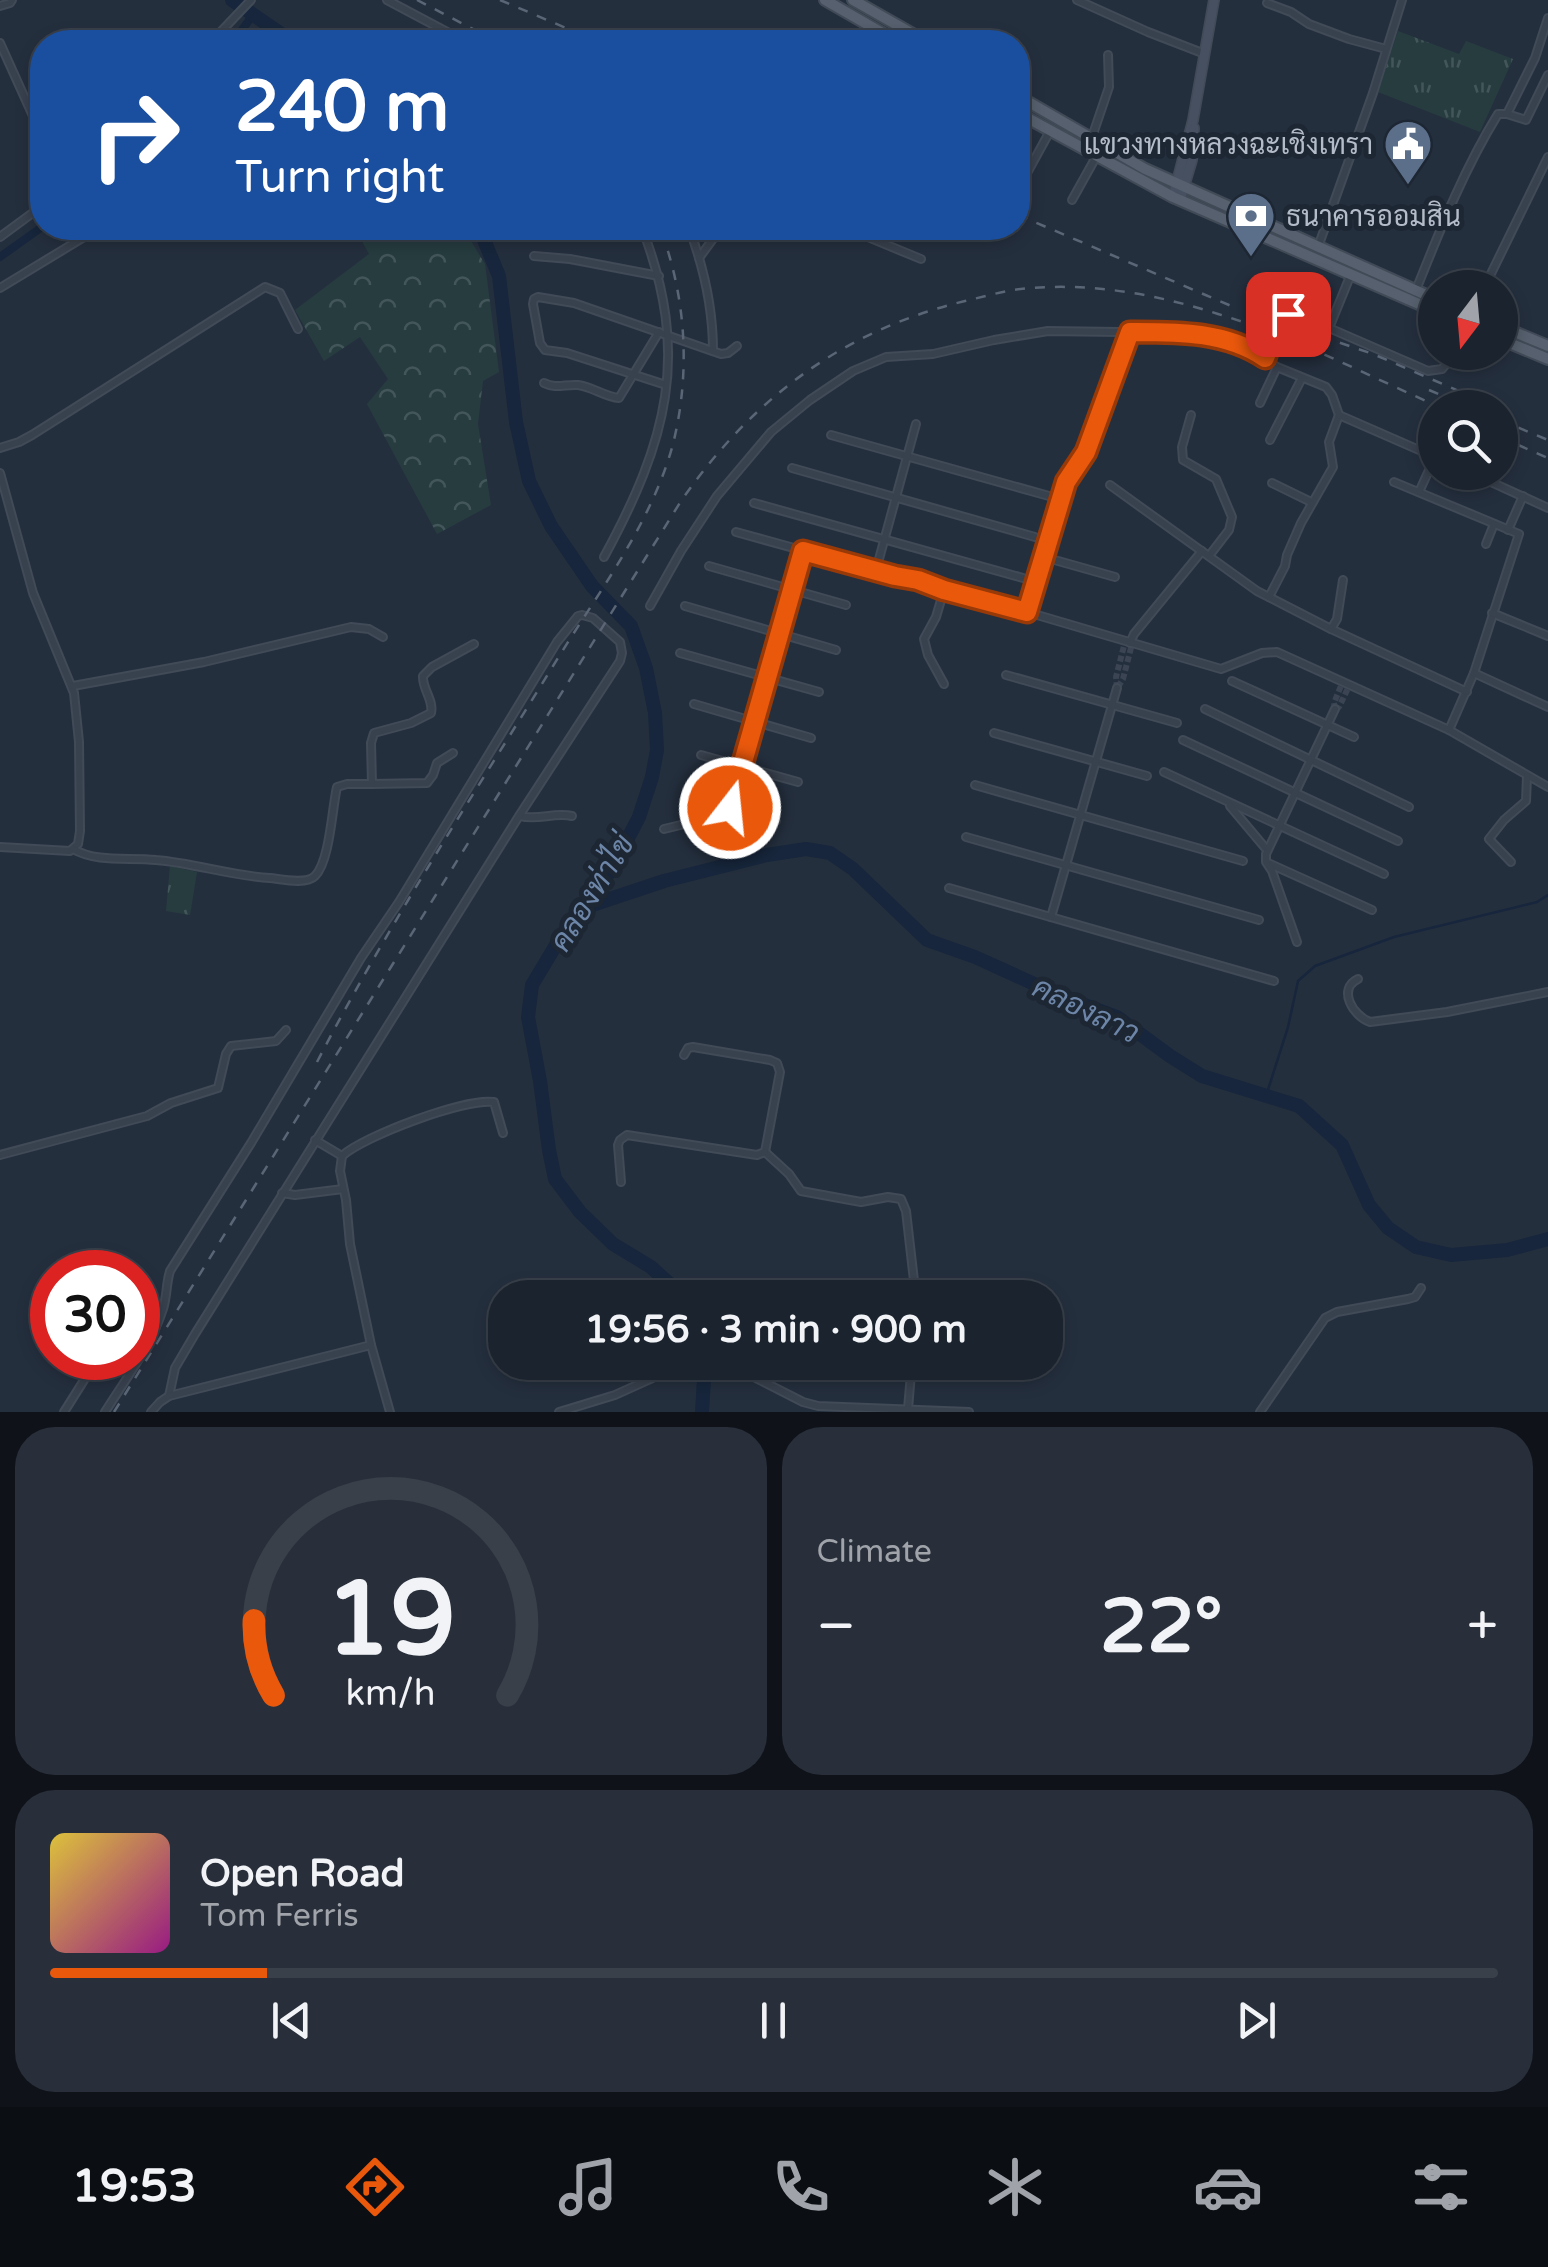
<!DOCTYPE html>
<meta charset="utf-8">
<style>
body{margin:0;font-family:"Varela Round",Sarabun,sans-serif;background:#282f3a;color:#f1f3f6;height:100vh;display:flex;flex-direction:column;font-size:38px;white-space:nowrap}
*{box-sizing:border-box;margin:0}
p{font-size:32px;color:#a0a4aa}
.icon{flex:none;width:55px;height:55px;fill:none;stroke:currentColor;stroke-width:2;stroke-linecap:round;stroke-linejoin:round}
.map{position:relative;height:1412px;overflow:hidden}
.details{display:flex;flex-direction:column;gap:15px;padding:15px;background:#0f1319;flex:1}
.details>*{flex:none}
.banner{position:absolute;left:30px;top:30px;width:1000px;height:210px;border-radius:40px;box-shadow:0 5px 15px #0003,0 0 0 2px #39404a;background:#1a4fa0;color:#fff;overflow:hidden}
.needle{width:65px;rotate:196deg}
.fabs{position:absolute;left:1418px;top:270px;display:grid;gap:20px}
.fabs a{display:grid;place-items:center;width:100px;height:100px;border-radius:50%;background:#1b232e;box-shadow:0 5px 15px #0003,0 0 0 2px #39404a;font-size:50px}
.speed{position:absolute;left:30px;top:1250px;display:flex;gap:20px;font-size:50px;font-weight:700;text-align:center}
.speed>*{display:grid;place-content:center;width:130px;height:130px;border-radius:50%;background:#1b232e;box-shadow:0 5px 15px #0003,0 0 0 2px #39404a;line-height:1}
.speed .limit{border:15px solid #d22;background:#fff;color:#111}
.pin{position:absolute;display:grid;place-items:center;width:85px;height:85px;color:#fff;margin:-42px;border-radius:20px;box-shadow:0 5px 15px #0006}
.me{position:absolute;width:110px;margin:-55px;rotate:16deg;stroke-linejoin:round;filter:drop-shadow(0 0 8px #0008)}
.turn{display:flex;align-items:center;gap:35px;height:210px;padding:0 40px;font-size:45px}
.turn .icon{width:130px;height:130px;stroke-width:2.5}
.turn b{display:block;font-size:70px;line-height:85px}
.big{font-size:75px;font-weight:800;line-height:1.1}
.details .tile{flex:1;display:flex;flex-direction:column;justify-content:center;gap:15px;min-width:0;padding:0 35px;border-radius:40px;background:#282f3a}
.details .dial{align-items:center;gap:0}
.dial svg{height:260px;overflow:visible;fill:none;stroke:#39404a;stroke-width:7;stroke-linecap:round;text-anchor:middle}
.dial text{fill:#f1f3f6;stroke:none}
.song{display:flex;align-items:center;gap:30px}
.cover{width:120px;height:120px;border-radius:15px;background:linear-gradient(135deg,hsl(50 70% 55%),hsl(310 70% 35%))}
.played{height:10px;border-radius:5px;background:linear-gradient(90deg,#ea580c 15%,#39404a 15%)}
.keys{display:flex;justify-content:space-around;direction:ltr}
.heat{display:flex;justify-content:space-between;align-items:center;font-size:55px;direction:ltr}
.details .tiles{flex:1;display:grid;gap:15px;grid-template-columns:1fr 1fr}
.tile:last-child{grid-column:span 2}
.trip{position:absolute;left:488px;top:1280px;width:575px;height:100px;border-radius:40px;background:#1b232e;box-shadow:0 5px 15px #0003,0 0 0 2px #39404a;font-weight:800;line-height:100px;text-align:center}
.menu{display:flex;height:160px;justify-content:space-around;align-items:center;background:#0b0e12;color:#a0a4aa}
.menu .icon{width:70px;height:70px}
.menu .on{color:#ea580c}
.menu b{font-size:45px;color:#f1f3f6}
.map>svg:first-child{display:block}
</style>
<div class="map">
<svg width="1548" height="1412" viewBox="0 0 1548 1412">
<defs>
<pattern id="grass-tufts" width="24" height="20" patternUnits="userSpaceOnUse" patternTransform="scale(2.5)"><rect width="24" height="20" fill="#263c3f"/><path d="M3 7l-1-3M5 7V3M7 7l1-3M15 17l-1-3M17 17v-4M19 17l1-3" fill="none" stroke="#435659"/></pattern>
<pattern id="forest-crowns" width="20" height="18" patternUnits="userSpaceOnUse" patternTransform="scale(2.5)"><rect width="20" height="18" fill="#263c3f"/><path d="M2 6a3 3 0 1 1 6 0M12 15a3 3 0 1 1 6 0" fill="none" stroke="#435659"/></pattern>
</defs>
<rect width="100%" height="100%" fill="#242f3e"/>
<!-- grass -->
<g fill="url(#grass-tufts)">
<polygon points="1398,31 1459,54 1466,41 1513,59 1480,132 1378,92"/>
<polygon points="170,866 197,872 190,915 166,911"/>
</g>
<!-- forest -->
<polygon fill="url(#forest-crowns)" points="355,228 463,228 485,264 499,372 483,381 478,424 491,505 437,534 367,404 388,379 360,337 324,361 295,310 369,254"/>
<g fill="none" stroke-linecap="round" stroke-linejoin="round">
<!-- stream -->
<polyline stroke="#17263c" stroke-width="2.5" points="1266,1096 1288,1027 1298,981 1315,966 1394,937 1537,902 1548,895"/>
<!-- canal -->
<g stroke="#17263c" stroke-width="8">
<polyline points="233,42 253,15"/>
<polyline points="0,257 42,227"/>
</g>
<!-- river -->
<g stroke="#17263c" stroke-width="14">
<polyline points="232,0 293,42"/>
<polyline points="479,228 499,276 516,422 529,481 551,526 592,586 631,626 646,668 655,713 657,750 652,777 639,817 613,867 585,907 559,940 532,985 528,1017 540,1081 549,1150 555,1179 580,1212 613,1244 651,1267 685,1298"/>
<polyline points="586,907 664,881 767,855 806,849 830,853 853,869 927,940 975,957 1063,997 1117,1017 1170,1056 1202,1076 1299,1106 1342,1145 1369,1205 1388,1228 1416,1247 1451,1255 1507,1250 1548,1239"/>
<polyline points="702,1412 705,1362"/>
</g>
<!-- street-tunnel -->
<g stroke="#3a4453" stroke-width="6" stroke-dasharray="6 3" stroke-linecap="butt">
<polyline points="902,579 915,585 938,589"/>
<polyline points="1118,687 1123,679 1132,644"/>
<polyline points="1117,688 1116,677 1125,642"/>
<polyline points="1335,709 1339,707 1350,684"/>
<polyline points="1335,709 1334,703 1343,681"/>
</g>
<!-- street casing -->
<g stroke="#414a57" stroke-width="10">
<g id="street">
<polyline points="387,0 466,42"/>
<polyline points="1077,0 1148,32 1205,54"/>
<polyline points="1267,3 1291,12 1309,24 1349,39 1386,49"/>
<polyline points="0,6 10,3 12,0"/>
<polyline points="211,42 251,0"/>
<polyline points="0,43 42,136"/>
<polyline points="1507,114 1526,120 1548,75"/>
<polyline points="1092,137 1109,87 1108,55"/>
<polyline points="1021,184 1050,131"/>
<polyline points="1072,200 1096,157"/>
<path d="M 689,228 C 704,268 713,309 713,351"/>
<polyline points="846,228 921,259"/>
<polyline points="0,237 42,206"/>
<polyline points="1318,247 1373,93 1402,0"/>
<polyline points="534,256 570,259 659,276"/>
<polyline points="699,258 721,228"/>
<polyline points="0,288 99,228"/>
<polyline points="1484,288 1548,157"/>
<path d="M 1416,290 C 1440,230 1464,169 1498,114 L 1507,114 L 1535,58 L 1548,18"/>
<polyline points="1329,328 1428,371 1442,369 1456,352"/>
<polyline points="1265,358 1283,313 1329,328 1351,274"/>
<path d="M 544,383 C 556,389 565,384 578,385 C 593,387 605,397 619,398 L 659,332"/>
<polyline points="666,385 567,353 545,350 540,343 533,304 534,299 538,297 574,303 721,354 728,353 737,346"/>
<polyline points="1260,403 1277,367"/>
<polyline points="1191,415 1182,447 1183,460 1216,479 1232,517 1229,530 1209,556"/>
<polyline points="831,435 1049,496"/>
<polyline points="1270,440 1302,378"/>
<polyline points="0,448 19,442 32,435 265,287 280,293 298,329"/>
<polyline points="792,468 1035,537"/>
<polyline points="1469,472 1548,508"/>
<polyline points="0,473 33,593 74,693 79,742 80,831 78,844 70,851 0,847"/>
<polyline points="1394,482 1519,534 1474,673 1449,730"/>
<polyline points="1272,483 1311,502"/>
<polyline points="1110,485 1257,591 1331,629 1467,692"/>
<polyline points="1419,492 1435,457"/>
<polyline points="754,503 1023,578"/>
<polyline points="1508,530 1523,496"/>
<polyline points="736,532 895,576 918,580 944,590 1027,612 1221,669 1262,653 1277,652 1449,730 1548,787"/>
<polyline points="1486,544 1494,524"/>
<path d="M 604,557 C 667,441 691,355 642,228"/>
<polyline points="1044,557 1115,577"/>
<polyline points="709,566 846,605"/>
<polyline points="876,570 916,424"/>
<polyline points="1269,597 1285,566 1287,555 1301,523 1333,467 1329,442 1339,415"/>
<polyline points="650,606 681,551 717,496 771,432 810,400 853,371 886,357 933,354 994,340 1048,331 1188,333 1222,339 1255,351 1277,367 1326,387 1332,395 1339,415 1435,457"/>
<polyline points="685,606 836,650"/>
<polyline points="1027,611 1066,482 1086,452 1130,332"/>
<polyline points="1492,613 1548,636"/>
<polyline points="1331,629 1337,619 1343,580"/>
<polyline points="1130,643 1134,634 1202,551"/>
<polyline points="680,653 819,692"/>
<polyline points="1474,673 1548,707"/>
<polyline points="1006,675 1177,723"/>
<polyline points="1232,681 1354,737"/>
<polyline points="944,684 928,655 924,639 936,617 944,590"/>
<polyline points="73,686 204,662 351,627 369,629 383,637"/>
<polyline points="694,704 811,738"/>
<polyline points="1205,709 1409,807"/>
<polyline points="994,733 1147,776"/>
<polyline points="1183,740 1398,841"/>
<polyline points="701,755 798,782"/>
<polyline points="1164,772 1384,874"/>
<polyline points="372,784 427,783 433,775 437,763 453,753"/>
<polyline points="975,785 1243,861"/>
<polyline points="689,797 776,821"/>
<polyline points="1230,806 1267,850"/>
<path d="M 520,816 C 537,821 554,812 572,816"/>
<polyline points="664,829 718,816 730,808 803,551"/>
<polyline points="966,837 1259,920"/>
<path d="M 73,849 C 97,863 129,857 156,860 C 194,863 231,876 270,878 C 281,879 306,885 315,876 C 330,861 332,808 337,787 L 347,784 L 372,784 L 371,743 L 374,733 L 411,723 L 431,713 C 434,700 422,689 423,676 L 432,667 L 474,644"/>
<polyline points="1511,862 1489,839 1504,820 1526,801 1527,776"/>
<polyline points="1268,863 1372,910"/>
<polyline points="949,888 1274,981"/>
<polyline points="1051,917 1117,688"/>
<polyline points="1297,942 1272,871 1266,862 1266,854 1335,709"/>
<path d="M 1358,979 C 1337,989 1353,1016 1370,1022 L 1447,1012 L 1548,992"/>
<polyline points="684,1055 688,1048 693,1047 770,1060 777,1063 780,1072 765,1152"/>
<polyline points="315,1140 342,1156"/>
<polyline points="765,1152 789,1174 801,1191 861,1202 888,1197 901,1199 906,1211 916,1298"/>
<polyline points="0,1155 147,1116 171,1103 218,1088 226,1054 231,1046 276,1041 286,1030"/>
<polyline points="621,1182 618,1145 620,1140 627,1135 757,1155 765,1152"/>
<polyline points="282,1193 295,1195 343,1189"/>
<path d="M 371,1345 L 350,1244 L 346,1200 L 340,1171 L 342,1156 C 364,1136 465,1098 494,1102 L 503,1133"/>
<polyline points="908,1409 912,1362"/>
<polyline points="64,1412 98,1358"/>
<path d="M 105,1412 C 125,1380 151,1346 163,1309 C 167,1297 166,1284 170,1271 L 251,1143 L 361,958 L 399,902 L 557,642 L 578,616 L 582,615 L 593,618 L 620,642 L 622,653 L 620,661 L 519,816 L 195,1334 L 175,1368 L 169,1396"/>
<polyline points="151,1412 160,1402 169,1396 371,1345 390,1412"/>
<polyline points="559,1412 615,1395 657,1376 677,1372 750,1375 803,1402 818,1406 969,1412"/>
<polyline points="1260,1412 1325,1318 1337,1312 1408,1299 1415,1297 1421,1288"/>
</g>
</g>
<!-- secondary casing -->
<g stroke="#414a57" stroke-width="12">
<g id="secondary">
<polyline points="1173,197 1193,120 1214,0"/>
<polyline points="1180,200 1192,160 1194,128"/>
</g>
</g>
<!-- primary casing -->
<g stroke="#414a57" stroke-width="14">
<g id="primary">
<polyline points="825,0 898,42"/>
<polyline points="853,0 927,42"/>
<polyline points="1018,96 1145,169 1435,299"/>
<polyline points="1018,113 1173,197 1435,311"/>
<polyline points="1500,326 1548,346"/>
<polyline points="1500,339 1548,359"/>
</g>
</g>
<!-- street -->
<use href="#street" stroke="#38414e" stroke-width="6"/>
<!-- secondary -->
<use href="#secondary" stroke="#465061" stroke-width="9"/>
<!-- primary -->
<use href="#primary" stroke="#56606e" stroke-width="10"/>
<!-- rail -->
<g stroke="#5a6575" stroke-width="2.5" stroke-dasharray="10 10" stroke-linecap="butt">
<polyline points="417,0 498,42"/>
<polyline points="500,0 599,42"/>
<polyline points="1018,215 1236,308"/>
<polyline points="1302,330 1373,354 1489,404"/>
<polyline points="1429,390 1471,408"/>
<polyline points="1500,420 1548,440"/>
<polyline points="1500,437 1548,458"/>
<path d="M 317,1062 C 389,923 476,791 558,658 C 600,590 652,522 673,444 C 691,372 686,296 660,228"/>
<path d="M 114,1412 L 681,501 C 753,398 842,331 965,301 C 987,296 1009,289 1032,288 C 1095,283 1159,295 1218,314 C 1295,337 1368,376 1442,408"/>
</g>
</g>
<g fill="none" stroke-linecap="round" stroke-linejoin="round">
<!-- route casing -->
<g stroke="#983908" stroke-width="25">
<path id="route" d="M 730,808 L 803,551 L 895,576 L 918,580 L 944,590 L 1027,612 L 1066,482 L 1086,452 L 1130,332 C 1176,332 1225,331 1265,358 L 1283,313 L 1288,314"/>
</g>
<!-- route -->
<use href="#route" stroke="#ea580c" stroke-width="18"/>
</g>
<!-- icons -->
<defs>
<g id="civic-pin" transform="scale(2.5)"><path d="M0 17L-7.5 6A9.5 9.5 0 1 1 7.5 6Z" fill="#5c6f8a" stroke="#1d2633"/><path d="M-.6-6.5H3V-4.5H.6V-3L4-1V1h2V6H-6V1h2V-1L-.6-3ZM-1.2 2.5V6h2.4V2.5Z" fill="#fff"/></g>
<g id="bank-pin" transform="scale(2.5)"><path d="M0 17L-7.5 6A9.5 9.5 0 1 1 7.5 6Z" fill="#5c6f8a" stroke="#1d2633"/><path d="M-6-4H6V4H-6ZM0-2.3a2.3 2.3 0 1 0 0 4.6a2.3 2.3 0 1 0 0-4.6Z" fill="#fff"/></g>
</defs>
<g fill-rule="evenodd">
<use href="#civic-pin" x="1408" y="144"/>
<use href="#bank-pin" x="1251" y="216"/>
</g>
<g text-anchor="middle" stroke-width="10" stroke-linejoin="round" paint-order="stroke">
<!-- poi labels -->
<g font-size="28" fill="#b4bcc9" stroke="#1d2633" text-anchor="end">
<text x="1373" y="154">แขวงทางหลวงฉะเชิงเทรา</text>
<text x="1286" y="226" text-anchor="start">ธนาคารออมสิน</text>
</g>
<!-- water labels -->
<g font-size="30" font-style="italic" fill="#6d86a8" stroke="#1d2633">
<text transform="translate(592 893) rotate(-58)" y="10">คลองท่าไข่</text>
<text transform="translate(1086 1010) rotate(26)" y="10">คลองลาว</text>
</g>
</g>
</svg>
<div class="fabs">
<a><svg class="needle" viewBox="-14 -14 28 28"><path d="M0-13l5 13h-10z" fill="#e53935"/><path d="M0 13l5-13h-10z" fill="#a0a4aa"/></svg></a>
<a><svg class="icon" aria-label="search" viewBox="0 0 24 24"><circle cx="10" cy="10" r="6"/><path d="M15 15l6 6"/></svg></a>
</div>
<div class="speed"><div class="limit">30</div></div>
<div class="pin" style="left:1288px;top:314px;background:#d93025"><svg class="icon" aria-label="arrive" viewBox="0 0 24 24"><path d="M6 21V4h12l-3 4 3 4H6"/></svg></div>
<svg class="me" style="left:730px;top:808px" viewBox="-20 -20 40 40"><circle r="17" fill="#ea580c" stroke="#fff" stroke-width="3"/><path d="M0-11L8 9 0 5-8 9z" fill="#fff"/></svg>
<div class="trip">19:56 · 3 min · 900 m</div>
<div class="banner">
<div class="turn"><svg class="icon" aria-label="right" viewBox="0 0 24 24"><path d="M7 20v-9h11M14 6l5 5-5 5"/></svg><div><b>240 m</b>Turn right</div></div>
</div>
</div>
<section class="details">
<div class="tiles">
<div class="tile dial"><svg viewBox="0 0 100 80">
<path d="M14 69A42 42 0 1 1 86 69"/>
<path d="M14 69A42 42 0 0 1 8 46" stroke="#ea580c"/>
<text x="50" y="56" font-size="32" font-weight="700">19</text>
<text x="50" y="72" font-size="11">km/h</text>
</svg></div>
<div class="tile"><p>Climate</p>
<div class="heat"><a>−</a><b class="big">22°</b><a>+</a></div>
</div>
<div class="tile">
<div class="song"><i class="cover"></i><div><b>Open Road</b><p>Tom Ferris</p></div></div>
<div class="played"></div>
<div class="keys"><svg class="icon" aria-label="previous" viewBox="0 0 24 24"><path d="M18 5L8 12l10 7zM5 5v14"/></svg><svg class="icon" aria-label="pause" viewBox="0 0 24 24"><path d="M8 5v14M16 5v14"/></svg><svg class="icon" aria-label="next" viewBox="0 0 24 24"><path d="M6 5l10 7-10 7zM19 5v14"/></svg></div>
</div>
</div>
</section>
<nav class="menu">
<b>19:53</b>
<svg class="icon on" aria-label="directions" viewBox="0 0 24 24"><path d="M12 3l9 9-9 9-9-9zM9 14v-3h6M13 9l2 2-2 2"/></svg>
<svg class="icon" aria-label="music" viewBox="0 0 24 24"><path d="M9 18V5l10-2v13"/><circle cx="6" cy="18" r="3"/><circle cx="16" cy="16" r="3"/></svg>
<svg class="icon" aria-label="phone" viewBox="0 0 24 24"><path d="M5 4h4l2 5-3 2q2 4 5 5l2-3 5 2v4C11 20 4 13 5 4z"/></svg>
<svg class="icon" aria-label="climate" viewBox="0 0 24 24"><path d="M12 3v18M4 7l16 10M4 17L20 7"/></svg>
<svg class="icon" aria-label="car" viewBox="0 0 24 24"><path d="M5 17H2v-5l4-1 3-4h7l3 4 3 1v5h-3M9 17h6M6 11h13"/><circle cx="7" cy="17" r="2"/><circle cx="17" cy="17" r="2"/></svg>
<svg class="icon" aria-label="filters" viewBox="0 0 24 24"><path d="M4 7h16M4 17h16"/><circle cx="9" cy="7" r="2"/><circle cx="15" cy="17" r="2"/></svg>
</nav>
